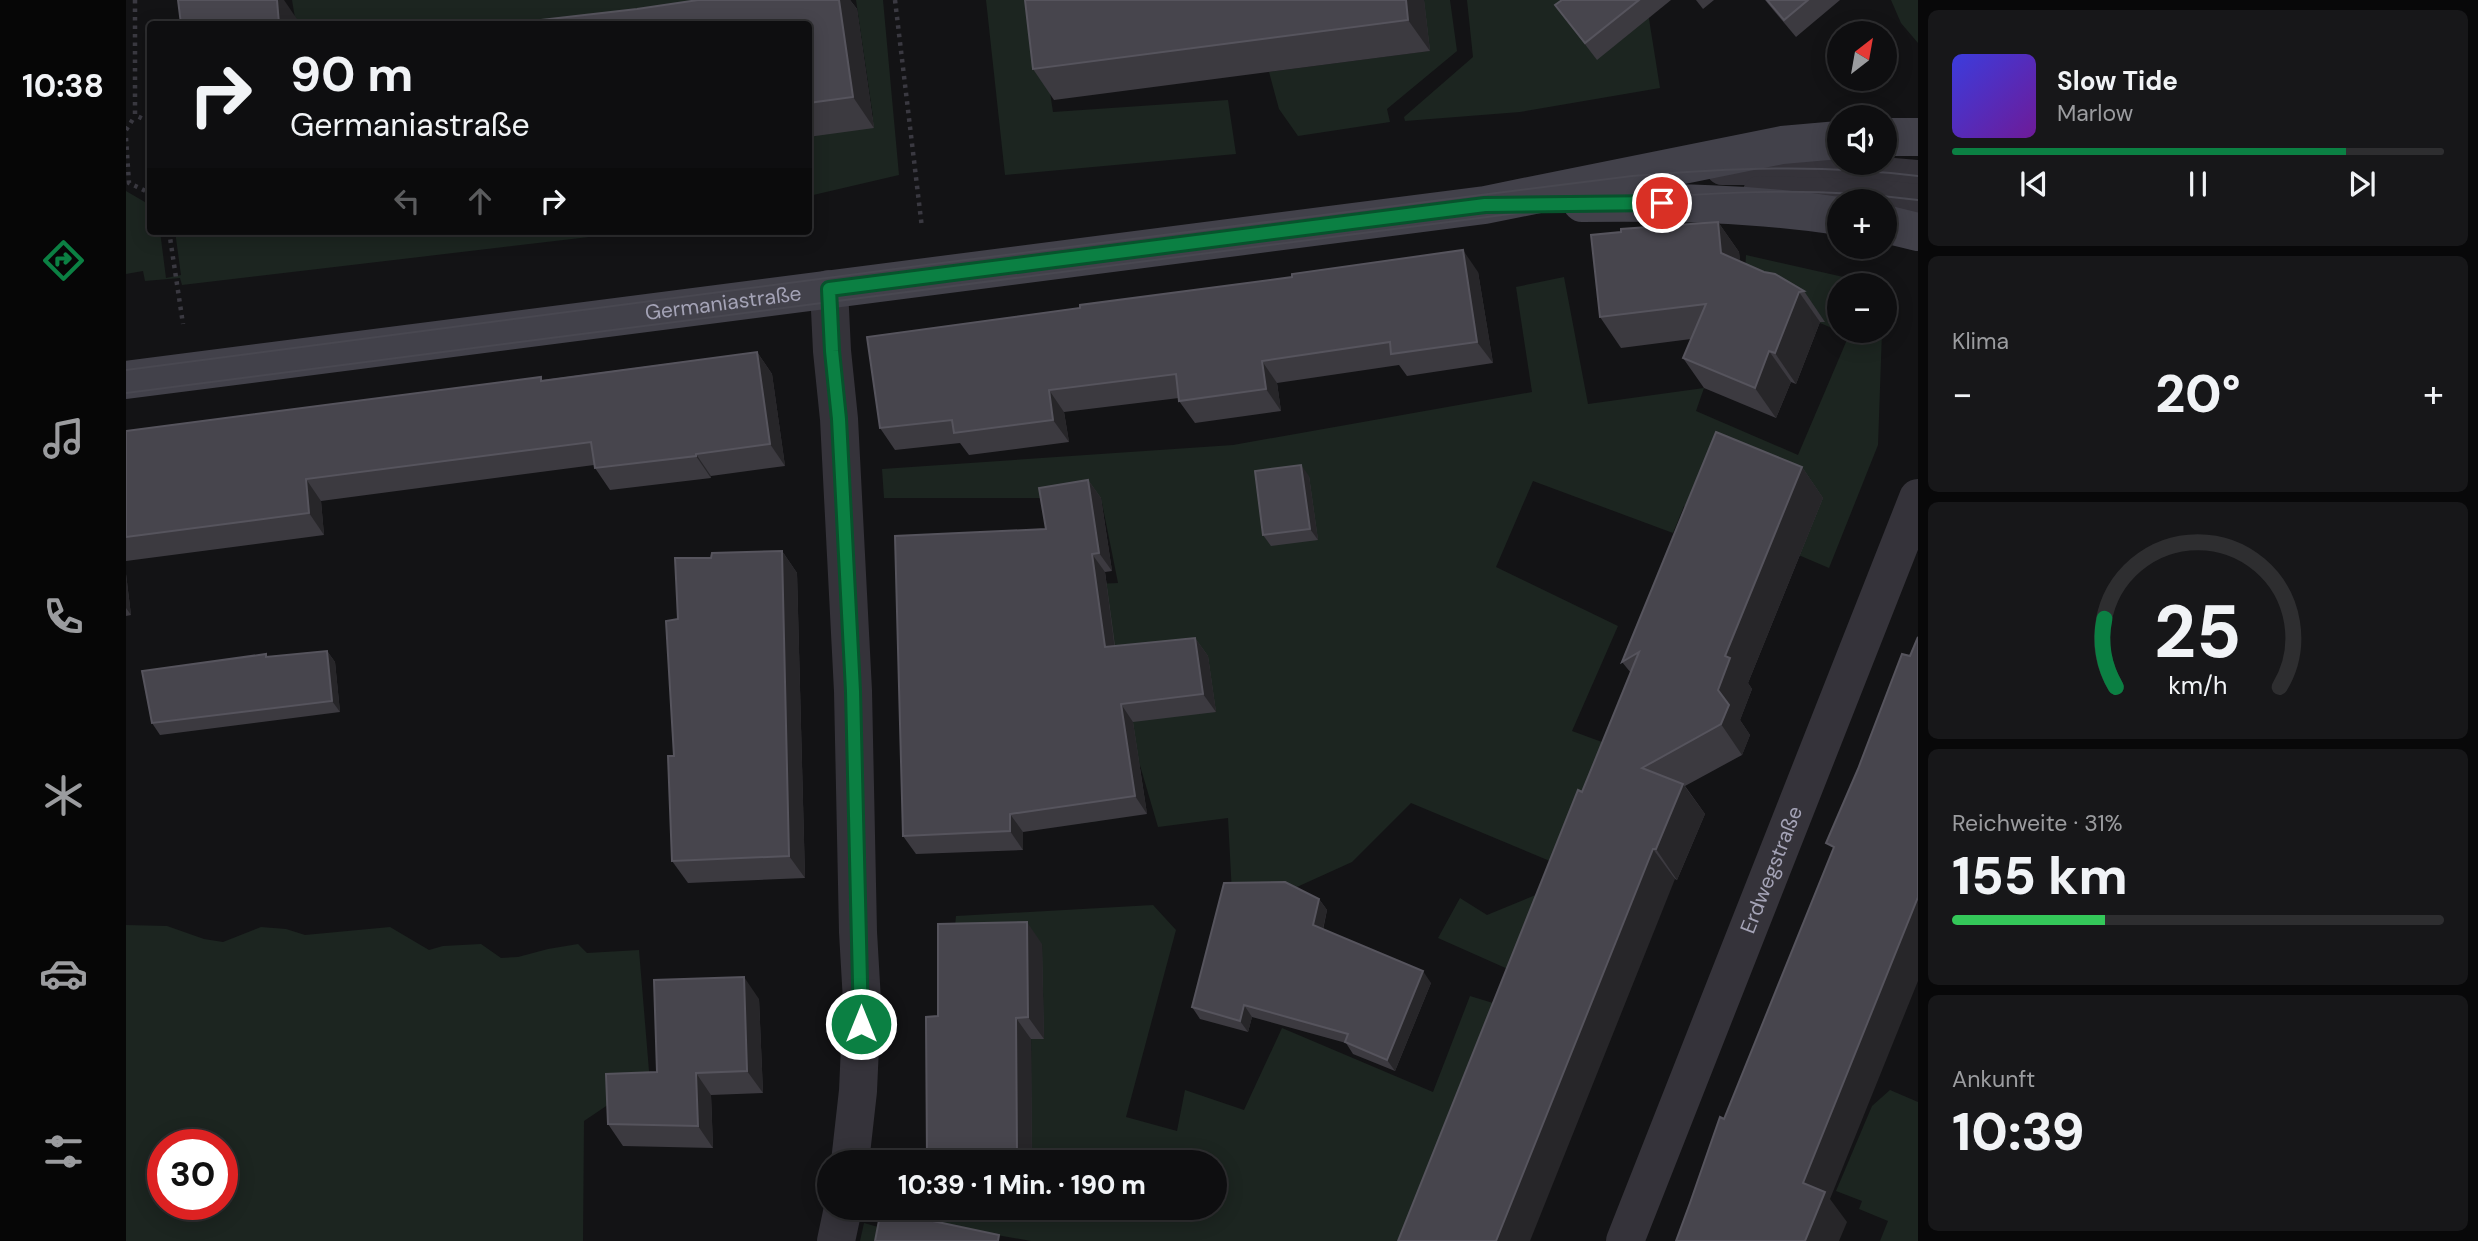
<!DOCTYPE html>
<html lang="de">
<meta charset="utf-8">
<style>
body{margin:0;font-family:"DM Sans",sans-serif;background:#171719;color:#f1f3f6;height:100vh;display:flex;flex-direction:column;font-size:26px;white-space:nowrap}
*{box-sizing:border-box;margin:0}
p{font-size:23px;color:#9b9c9f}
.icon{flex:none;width:38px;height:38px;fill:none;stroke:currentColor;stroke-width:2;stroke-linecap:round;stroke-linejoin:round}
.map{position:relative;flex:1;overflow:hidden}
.panel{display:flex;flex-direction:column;gap:10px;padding:10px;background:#080809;width:560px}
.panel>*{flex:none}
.banner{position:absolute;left:21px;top:21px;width:665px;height:214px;border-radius:7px;box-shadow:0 4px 18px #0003,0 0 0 2px #2e2e30;background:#0e0e10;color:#f1f3f6;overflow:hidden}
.needle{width:46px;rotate:31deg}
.buttons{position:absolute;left:1701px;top:21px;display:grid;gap:14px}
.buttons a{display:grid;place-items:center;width:70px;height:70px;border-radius:50%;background:#0e0e10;box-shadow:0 4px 18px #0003,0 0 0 2px #2e2e30;font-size:35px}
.speed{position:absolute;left:21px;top:1129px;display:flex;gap:14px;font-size:35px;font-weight:700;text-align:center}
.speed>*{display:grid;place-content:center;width:91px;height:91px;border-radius:50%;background:#0e0e10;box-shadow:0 4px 18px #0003,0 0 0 2px #2e2e30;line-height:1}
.speed .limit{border:10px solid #d22;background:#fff;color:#111}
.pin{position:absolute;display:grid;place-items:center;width:60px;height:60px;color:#fff;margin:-30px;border:4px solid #fff;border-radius:50%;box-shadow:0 2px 7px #0007}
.me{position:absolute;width:77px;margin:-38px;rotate:0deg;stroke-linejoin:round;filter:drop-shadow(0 0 5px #0008)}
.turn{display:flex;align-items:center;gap:24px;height:147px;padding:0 28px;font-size:32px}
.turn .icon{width:91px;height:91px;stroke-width:2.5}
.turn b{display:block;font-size:49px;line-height:60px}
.lanes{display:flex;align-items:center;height:66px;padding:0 28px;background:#0003;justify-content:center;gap:35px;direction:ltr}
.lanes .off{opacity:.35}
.big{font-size:52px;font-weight:800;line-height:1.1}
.panel .tile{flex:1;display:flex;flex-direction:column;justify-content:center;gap:10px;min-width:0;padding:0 24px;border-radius:10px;background:#171719}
.panel .dial{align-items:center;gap:0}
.dial svg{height:182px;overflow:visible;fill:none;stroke:#2e2e30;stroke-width:7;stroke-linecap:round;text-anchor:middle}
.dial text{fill:#f1f3f6;stroke:none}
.song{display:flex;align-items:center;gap:21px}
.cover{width:84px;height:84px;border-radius:10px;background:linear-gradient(135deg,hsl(240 70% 55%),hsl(280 70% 35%))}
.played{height:7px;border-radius:4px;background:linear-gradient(90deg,#0b8043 80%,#2e2e30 80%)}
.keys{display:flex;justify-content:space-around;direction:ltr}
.heat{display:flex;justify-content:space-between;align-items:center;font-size:38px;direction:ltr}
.charge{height:10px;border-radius:5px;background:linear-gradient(90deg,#34c759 31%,#2e2e30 0)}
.trip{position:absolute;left:691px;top:1150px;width:410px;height:70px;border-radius:35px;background:#0e0e10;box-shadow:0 4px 18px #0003,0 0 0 2px #2e2e30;font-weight:800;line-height:70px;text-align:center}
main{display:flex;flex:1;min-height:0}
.tabs{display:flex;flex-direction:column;width:126px;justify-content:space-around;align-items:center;background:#060606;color:#9b9c9f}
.tabs .icon{width:49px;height:49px}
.tabs .current{color:#0b8043}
.tabs b{font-size:32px;color:#f1f3f6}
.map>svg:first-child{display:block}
</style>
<main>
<nav class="tabs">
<b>10:38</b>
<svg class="icon current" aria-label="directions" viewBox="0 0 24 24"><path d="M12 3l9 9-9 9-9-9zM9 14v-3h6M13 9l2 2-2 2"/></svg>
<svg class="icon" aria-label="music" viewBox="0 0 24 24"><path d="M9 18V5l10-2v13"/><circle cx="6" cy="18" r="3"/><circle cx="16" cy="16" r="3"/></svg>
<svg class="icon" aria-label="phone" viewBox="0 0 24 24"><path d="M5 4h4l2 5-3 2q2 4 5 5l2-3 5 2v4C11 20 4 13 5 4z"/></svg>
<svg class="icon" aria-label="climate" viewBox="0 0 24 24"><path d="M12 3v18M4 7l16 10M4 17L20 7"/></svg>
<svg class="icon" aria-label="car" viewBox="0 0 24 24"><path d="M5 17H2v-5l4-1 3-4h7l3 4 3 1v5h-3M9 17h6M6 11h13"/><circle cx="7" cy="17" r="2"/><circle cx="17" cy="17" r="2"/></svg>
<svg class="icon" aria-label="filters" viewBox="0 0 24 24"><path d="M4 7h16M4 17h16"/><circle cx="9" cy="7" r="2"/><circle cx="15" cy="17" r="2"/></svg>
</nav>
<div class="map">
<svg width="1792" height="1241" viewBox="0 0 1792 1241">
<rect width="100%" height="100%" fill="#131315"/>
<!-- green -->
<g fill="#1c2520" fill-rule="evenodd">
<polygon points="166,0 624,0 627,24 170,24"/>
<polygon points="730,0 757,0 773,175 683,196 682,126 747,117"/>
<polygon points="860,0 910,0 927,112 1102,100 1110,154 879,175"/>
<polygon points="1298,0 1324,0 1331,51 1261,109 1264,122 1172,136 1153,109 1143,72 1303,51"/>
<polygon points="1341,0 1520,0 1534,88 1394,112 1279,121 1278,117 1347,57"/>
<polygon points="1765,0 1792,0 1792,43 1775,23"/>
<polygon points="0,191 24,205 24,231 34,231 40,278 55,275 49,231 514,231 56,285 54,278 19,281 17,271 0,274"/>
<polygon points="1620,255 1722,278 1729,285 1713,285 1713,331 1618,291"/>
<polygon points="1438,277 1462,404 1578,388 1570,411 1672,455 1723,335 1713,331 1756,331 1752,445 1703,568 1558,506 1547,533 1407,481 1370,567 1492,626 1446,731 1506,753 1448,871 1285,803 1226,862 1162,891 1106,894 1102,818 1032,827 1013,762 966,769 974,821 910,828 878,588 992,583 975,498 758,498 756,469 1107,445 1406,392 1390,287"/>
<polygon points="1412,894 1440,905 1305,1241 905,1241 808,1224 811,1208 1088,1208 1088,1162 906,1162 905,1038 918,1039 916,945 827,946 830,916 1027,905 1050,930 1000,1117 1051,1131 1059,1090 1118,1110 1156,1028 1307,1092 1344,996 1380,1007 1393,974 1312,938 1334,898 1361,915"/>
<path d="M 0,925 L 41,926 L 78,939 L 97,942 L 135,927 L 160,929 L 179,935 L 264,927 L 303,950 L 317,946 L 355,944 L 375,958 L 392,957 L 422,949 L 452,944 L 461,953 L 513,950 L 525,1095 L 495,1096 L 458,1121 L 457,1241 L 0,1241 ZM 37,1144 L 96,1144 L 96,1204 L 37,1204 Z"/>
<polygon points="1764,1090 1792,1102 1792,1241 1754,1241 1762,1221 1733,1209 1736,1201 1710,1191 1746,1106"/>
<polygon points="738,1223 770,1232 769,1241 734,1241"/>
</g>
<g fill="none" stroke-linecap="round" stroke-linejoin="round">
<!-- path -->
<g stroke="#3a3941" stroke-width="4.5" stroke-dasharray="3.5 5" stroke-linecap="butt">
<polyline points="9,0 9,115 24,122"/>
<polyline points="769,0 796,228"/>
<polyline points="0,130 9,116"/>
<polyline points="0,138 3,183 24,193"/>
<polyline points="43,231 57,324"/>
</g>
<!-- service -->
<g stroke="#35333a" stroke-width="32">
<polyline points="1596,169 1709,169 1792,176"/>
<polyline points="1633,192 1744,195 1792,200"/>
</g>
<!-- minor -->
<g stroke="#35333a" stroke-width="38">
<polyline points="703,289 706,351 713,419 727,691 732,932 736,1001 732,1091 724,1162"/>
<polyline points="710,1241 717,1208"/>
<path id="s1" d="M 1499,1241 L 1792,498"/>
</g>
<!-- secondary -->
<g stroke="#42414a" stroke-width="38">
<polyline points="1759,137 1792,137"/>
<path d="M 1456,203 C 1543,202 1627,203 1713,216"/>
<polyline points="1759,224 1792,232"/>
<path id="s2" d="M 0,380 L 1359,205 L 1656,145 L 1713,140"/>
</g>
<!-- tram -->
<g stroke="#494851" stroke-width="2">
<path d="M 0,370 L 800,265 L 1506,176 C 1602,168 1697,164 1792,176"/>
<path d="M 0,393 L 1469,203 C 1576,192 1685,186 1792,200"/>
</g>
</g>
<!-- wall -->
<g fill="#3c3a40">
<polygon points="572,0 724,0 731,9 748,128 682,137 682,24 511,9"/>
<polygon points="899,0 1298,0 1304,51 928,100 907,69"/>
<polygon points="1436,0 1545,0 1471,60 1429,5"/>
<polygon points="1570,0 1588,0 1577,9"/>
<polygon points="1639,0 1714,0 1670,37"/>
<polygon points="1592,222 1613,252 1614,262 1678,291 1699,322 1694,322 1670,384 1665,382 1650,418 1578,388 1557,358 1565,339 1495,348 1474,317 1495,232"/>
<polygon points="1352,272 1367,363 1281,376 1273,365 1151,383 1155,411 1069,423 1053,401 1053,398 938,412 943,442 843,455 834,443 769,450 754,428"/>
<polygon points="631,352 646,374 659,466 585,476 585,478 484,490 469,468 468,465 195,501 198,535 0,561 0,431 417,380"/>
<polygon points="1676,467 1697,498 1622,683 1626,689 1614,720 1624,735 1616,755 1559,786 1579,814 1551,880 1549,879 1456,792 1505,673 1496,662"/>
<polygon points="1183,476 1192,540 1145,546 1137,535"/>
<polygon points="962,480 975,498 986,571 979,572 989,646 1069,638 1082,656 1090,712 1007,722 1021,814 897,832 897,850 790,854 777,836 920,529"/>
<polygon points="656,551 671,573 679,878 562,883 546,861 552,619 585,558"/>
<polygon points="0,574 5,615 0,616"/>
<polygon points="201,651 209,662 214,712 34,735 26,723 140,654 142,657"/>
<polygon points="1193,899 1201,910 1197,930 1305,983 1269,1071 1227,1054 1220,1043 1126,1017 1122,1032 1074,1019 1066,1007"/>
<polygon points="916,944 918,1039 905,1039 906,1162 804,1162 801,1157"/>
<polygon points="633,999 637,1093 585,1095 587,1148 497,1146 482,1124 531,1072"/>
</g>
<!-- shaded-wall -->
<g fill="#272629">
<polygon points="151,0 158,0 171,19 172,24 153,24"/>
<polygon points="713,0 724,0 731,9 748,128 727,97"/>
<polygon points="1280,0 1298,0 1304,51 1282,20"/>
<polygon points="1592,222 1613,252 1617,283 1595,253"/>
<polygon points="1337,250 1352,272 1367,363 1351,342"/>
<polygon points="1673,292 1694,322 1670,384 1649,353"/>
<polygon points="1643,351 1665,382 1650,418 1629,388"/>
<polygon points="631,352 646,374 659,466 644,444"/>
<polygon points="1136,361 1151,383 1155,411 1140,389"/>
<polygon points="923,390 938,412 943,442 927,420"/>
<polygon points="570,454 585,476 585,478 570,456"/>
<polygon points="1175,465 1183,476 1192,540 1184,529"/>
<polygon points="1676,467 1697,498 1622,683 1626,689 1614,720 1624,735 1616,755 1595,724 1592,690 1599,656"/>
<polygon points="180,479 195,501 198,535 183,513"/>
<polygon points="962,480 975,498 986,571 973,553"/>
<polygon points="656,551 671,573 679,878 663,856"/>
<polygon points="966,554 979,572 991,665 979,647"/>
<polygon points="0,574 5,615 0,608"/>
<polygon points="1069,638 1082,656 1090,712 1077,694"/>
<polygon points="201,651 209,662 214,712 206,701"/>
<polygon points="995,704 1007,722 1021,814 1009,796"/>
<polygon points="1557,784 1579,814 1551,880 1530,849"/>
<polygon points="884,814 897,832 897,850 884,831"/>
<polygon points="1527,849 1549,879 1404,1241 1370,1241"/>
<polygon points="1792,897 1792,981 1704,1199 1721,1222 1713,1241 1679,1241 1677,1183"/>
<polygon points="1193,899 1201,910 1195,937 1187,925"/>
<polygon points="901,922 916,944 918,1039 902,1017"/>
<polygon points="1297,971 1305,983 1269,1071 1261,1060"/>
<polygon points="618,977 633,999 637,1093 621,1071"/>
<polygon points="1118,1005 1126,1017 1122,1032 1114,1021"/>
<polygon points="890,1018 905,1039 906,1162 895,1162 891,1156"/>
<polygon points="570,1073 585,1095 587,1148 572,1126"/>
</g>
<!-- building -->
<g fill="#47454d" stroke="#56545d" stroke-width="2">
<polygon points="52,0 151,0 153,24 55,24"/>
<polygon points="572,0 713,0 727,97 682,103 682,24 380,24 511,9"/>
<polygon points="899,0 1280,0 1282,20 907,69"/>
<polygon points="1436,0 1513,0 1459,43 1429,5"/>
<polygon points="1641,0 1682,0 1658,20"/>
<polygon points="1592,222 1595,253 1638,272 1649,274 1678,291 1673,292 1649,353 1643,351 1629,388 1557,358 1580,304 1474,317 1465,235 1495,232 1495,229"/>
<polygon points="1337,250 1351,342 1265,354 1264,342 1136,361 1140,389 1053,401 1050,374 923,390 927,420 828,433 826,420 754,428 741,337 954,308 954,305 1166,277 1166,274"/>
<polygon points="631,352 644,444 570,454 570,456 469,468 465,442 180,479 183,513 0,537 0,431 415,377 415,381"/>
<polygon points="1590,432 1676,467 1599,656 1604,658 1592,690 1603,705 1595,724 1516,768 1557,784 1530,849 1527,849 1370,1241 1272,1241 1452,790 1456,792 1513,652 1496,662"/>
<polygon points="1175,465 1184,529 1137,535 1129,471"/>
<polygon points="962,480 973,553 966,554 979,647 1069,638 1077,694 995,704 1009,796 884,814 884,831 777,836 769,536 920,529 913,488"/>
<polygon points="656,551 663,856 546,861 542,756 548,756 540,621 552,619 549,558 585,558 586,553"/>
<polygon points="1792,637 1792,897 1677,1183 1699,1192 1679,1241 1550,1241 1564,1203 1594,1117 1598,1119 1708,847 1700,843 1732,769 1776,654 1784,656"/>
<polygon points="201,651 206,701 26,723 16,671 140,654 140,657"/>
<polygon points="1159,882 1193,899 1187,925 1297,971 1261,1060 1219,1042 1222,1034 1118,1005 1114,1021 1066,1007 1098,883"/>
<polygon points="901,922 902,1017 890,1018 891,1156 801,1157 800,1017 812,1016 812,924"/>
<polygon points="618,977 621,1071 570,1073 572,1126 482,1124 480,1074 531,1072 528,980"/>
<polygon points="755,1210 873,1235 872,1241 749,1241"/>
</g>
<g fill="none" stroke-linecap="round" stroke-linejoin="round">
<!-- route casing -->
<g stroke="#07532c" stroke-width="18">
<polyline id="route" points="735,1024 727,691 713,419 706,351 703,289 1359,205 1536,203"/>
</g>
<!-- route -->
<use href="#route" stroke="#0b8043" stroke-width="12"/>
</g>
<g text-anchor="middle" stroke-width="7" stroke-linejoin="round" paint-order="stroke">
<!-- street labels -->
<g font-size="21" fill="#a4a3b6" stroke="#0e0e0f">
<text dy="7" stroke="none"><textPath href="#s2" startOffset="602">Germaniastraße</textPath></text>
<text dy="7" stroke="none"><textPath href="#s1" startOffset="399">Erdwegstraße</textPath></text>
</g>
</g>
</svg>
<div class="buttons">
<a><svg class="needle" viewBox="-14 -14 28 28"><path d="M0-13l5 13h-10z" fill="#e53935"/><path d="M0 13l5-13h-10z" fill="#9b9c9f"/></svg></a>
<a><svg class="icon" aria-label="sound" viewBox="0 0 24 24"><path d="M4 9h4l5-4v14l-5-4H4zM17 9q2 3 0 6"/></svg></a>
<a>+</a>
<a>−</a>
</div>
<div class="speed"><div class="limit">30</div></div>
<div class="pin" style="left:1536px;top:203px;background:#d93025"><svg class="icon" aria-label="arrive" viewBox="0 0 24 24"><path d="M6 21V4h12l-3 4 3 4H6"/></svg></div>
<svg class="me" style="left:735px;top:1024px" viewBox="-20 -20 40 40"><circle r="17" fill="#0b8043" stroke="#fff" stroke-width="3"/><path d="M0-11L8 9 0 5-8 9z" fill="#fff"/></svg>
<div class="trip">10:39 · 1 Min. · 190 m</div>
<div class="banner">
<div class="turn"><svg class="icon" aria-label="right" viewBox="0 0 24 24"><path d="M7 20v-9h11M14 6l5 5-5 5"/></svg><div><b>90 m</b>Germaniastraße</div></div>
<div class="lanes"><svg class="icon off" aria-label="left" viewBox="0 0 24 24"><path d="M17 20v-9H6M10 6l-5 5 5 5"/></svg><svg class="icon off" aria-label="ahead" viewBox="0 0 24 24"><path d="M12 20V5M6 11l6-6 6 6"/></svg><svg class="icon" aria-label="right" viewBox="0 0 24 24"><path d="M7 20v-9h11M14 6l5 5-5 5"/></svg></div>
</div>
</div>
<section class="panel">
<div class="tile">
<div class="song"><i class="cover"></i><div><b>Slow Tide</b><p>Marlow</p></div></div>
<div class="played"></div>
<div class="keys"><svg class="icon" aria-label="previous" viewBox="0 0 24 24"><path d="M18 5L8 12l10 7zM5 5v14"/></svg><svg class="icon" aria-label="pause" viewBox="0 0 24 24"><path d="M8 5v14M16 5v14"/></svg><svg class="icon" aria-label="next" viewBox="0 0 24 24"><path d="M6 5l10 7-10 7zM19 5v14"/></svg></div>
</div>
<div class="tile"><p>Klima</p>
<div class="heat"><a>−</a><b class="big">20°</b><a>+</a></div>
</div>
<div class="tile dial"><svg viewBox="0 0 100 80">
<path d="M14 69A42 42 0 1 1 86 69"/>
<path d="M14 69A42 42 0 0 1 9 39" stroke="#0b8043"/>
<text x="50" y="56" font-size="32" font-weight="700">25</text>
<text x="50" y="72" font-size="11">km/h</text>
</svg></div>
<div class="tile"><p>Reichweite · 31%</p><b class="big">155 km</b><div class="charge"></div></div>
<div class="tile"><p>Ankunft</p><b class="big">10:39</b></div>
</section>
</main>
